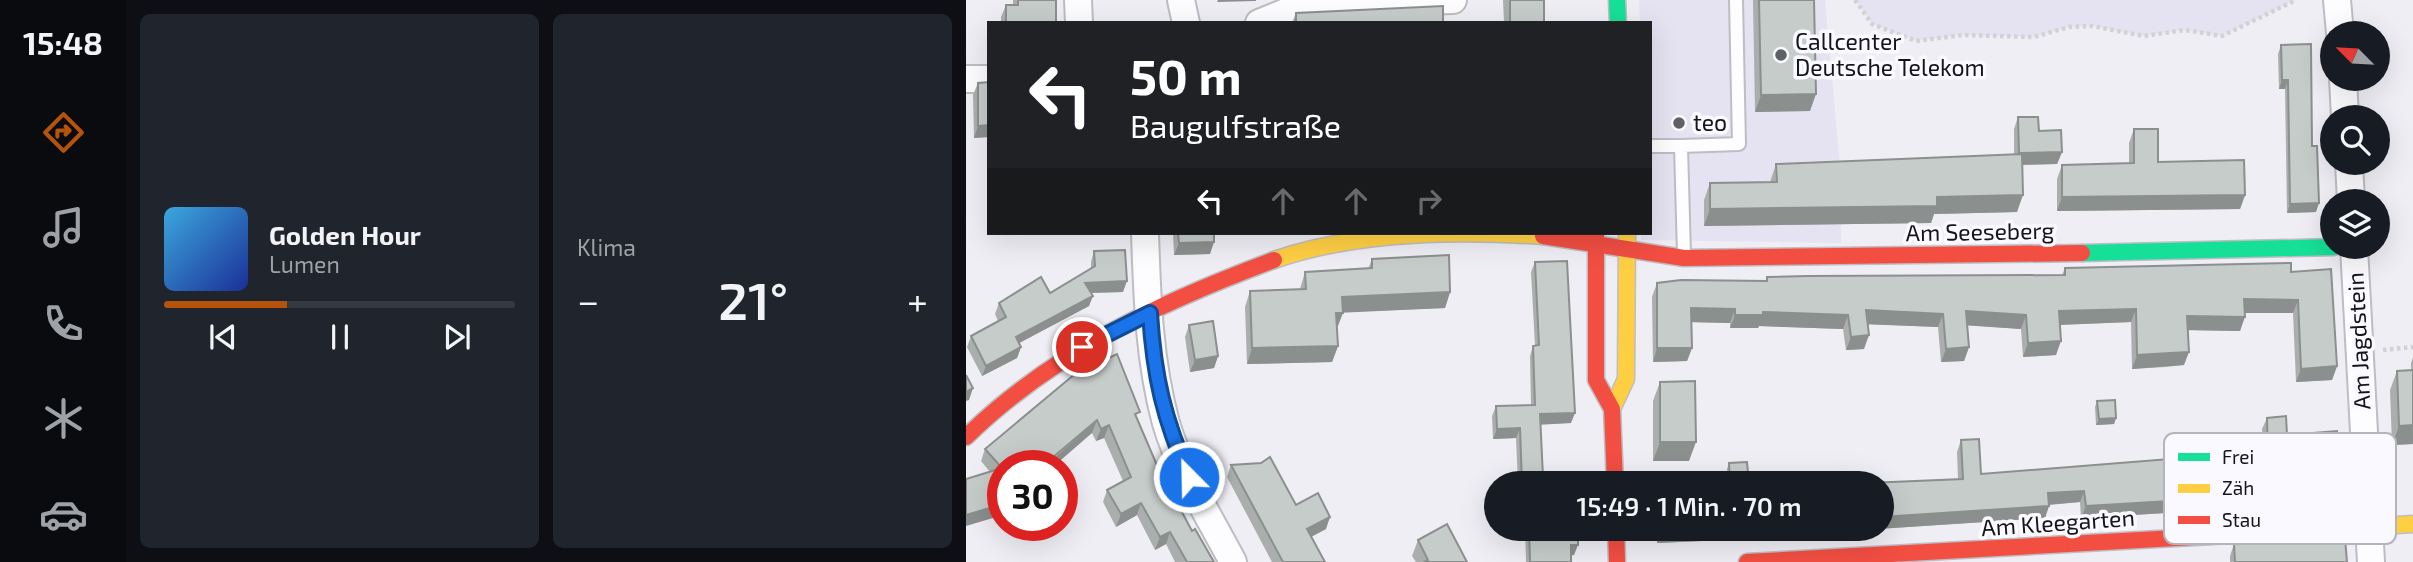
<!DOCTYPE html>
<html lang="de">
<meta charset="utf-8">
<style>
body{margin:0;font-family:"Exo 2",sans-serif;background:#20242c;color:#f1f3f6;height:100vh;display:flex;flex-direction:column;font-size:26px;white-space:nowrap}
*{box-sizing:border-box;margin:0}
p{font-size:23px;color:#9ea1a6}
.icon{flex:none;width:38px;height:38px;fill:none;stroke:currentColor;stroke-width:2;stroke-linecap:round;stroke-linejoin:round}
.map{position:relative;flex:1;overflow:hidden}
.sheet{display:flex;flex-direction:column;gap:14px;padding:14px;background:#0d0f14;width:840px}
.sheet>*{flex:none}
.guide{position:absolute;left:21px;top:21px;width:665px;height:214px;border-radius:0px;box-shadow:0 7px 28px #0002;background:#202124;color:#fff;overflow:hidden}
.needle{width:46px;rotate:294deg}
.tools{position:absolute;left:1354px;top:21px;display:grid;gap:14px}
.tools a{display:grid;place-items:center;width:70px;height:70px;border-radius:50%;background:#171b24;box-shadow:0 7px 28px #0002;font-size:35px}
.speed{position:absolute;left:21px;top:450px;display:flex;gap:14px;font-size:35px;font-weight:700;text-align:center}
.speed>*{display:grid;place-content:center;width:91px;height:91px;border-radius:50%;background:#171b24;box-shadow:0 7px 28px #0002;line-height:1}
.speed .limit{border:10px solid #d22;background:#fff;color:#111}
.pin{position:absolute;display:grid;place-items:center;width:60px;height:60px;color:#fff;margin:-30px;border:4px solid #fff;border-radius:50%;box-shadow:0 2px 7px #0007}
.me{position:absolute;width:77px;margin:-38px;rotate:337deg;stroke-linejoin:round;filter:drop-shadow(0 0 5px #0008)}
.turn{display:flex;align-items:center;gap:24px;height:147px;padding:0 28px;font-size:32px}
.turn .icon{width:91px;height:91px;stroke-width:2.5}
.turn b{display:block;font-size:49px;line-height:60px}
.lanes{display:flex;align-items:center;height:66px;padding:0 28px;background:#0003;justify-content:center;gap:35px;direction:ltr}
.lanes .off{opacity:.35}
.big{font-size:52px;font-weight:600;line-height:1.1}
.sheet .tile{flex:1;display:flex;flex-direction:column;justify-content:center;gap:10px;min-width:0;padding:0 24px;border-radius:10px;background:#20242c}
.song{display:flex;align-items:center;gap:21px}
.cover{width:84px;height:84px;border-radius:10px;background:linear-gradient(135deg,hsl(200 70% 55%),hsl(230 70% 35%))}
.played{height:7px;border-radius:4px;background:linear-gradient(90deg,#b45309 35%,#363941 35%)}
.keys{display:flex;justify-content:space-around;direction:ltr}
.heat{display:flex;justify-content:space-between;align-items:center;font-size:38px;direction:ltr}
.sheet .tiles{flex:1;display:grid;gap:14px;grid-template-columns:repeat(2,1fr)}
.trip{position:absolute;left:518px;top:471px;width:410px;height:70px;border-radius:35px;background:#171b24;box-shadow:0 7px 28px #0002;font-weight:600;line-height:70px;text-align:center}
main{display:flex;flex:1;min-height:0}
.tab-bar{display:flex;flex-direction:column;width:126px;justify-content:space-around;align-items:center;background:#090b0e;color:#9ea1a6}
.tab-bar .icon{width:49px;height:49px}
.tab-bar .on{color:#b45309}
.tab-bar b{font-size:32px;color:#f1f3f6}
.map>svg:first-child{display:block}
</style>
<main>
<nav class="tab-bar">
<b>15:48</b>
<svg class="icon on" aria-label="directions" viewBox="0 0 24 24"><path d="M12 3l9 9-9 9-9-9zM9 14v-3h6M13 9l2 2-2 2"/></svg>
<svg class="icon" aria-label="music" viewBox="0 0 24 24"><path d="M9 18V5l10-2v13"/><circle cx="6" cy="18" r="3"/><circle cx="16" cy="16" r="3"/></svg>
<svg class="icon" aria-label="phone" viewBox="0 0 24 24"><path d="M5 4h4l2 5-3 2q2 4 5 5l2-3 5 2v4C11 20 4 13 5 4z"/></svg>
<svg class="icon" aria-label="climate" viewBox="0 0 24 24"><path d="M12 3v18M4 7l16 10M4 17L20 7"/></svg>
<svg class="icon" aria-label="car" viewBox="0 0 24 24"><path d="M5 17H2v-5l4-1 3-4h7l3 4 3 1v5h-3M9 17h6M6 11h13"/><circle cx="7" cy="17" r="2"/><circle cx="17" cy="17" r="2"/></svg>
</nav>
<section class="sheet">
<div class="tiles">
<div class="tile">
<div class="song"><i class="cover"></i><div><b>Golden Hour</b><p>Lumen</p></div></div>
<div class="played"></div>
<div class="keys"><svg class="icon" aria-label="previous" viewBox="0 0 24 24"><path d="M18 5L8 12l10 7zM5 5v14"/></svg><svg class="icon" aria-label="pause" viewBox="0 0 24 24"><path d="M8 5v14M16 5v14"/></svg><svg class="icon" aria-label="next" viewBox="0 0 24 24"><path d="M6 5l10 7-10 7zM19 5v14"/></svg></div>
</div>
<div class="tile"><p>Klima</p>
<div class="heat"><a>−</a><b class="big">21°</b><a>+</a></div>
</div>
</div>
</section>
<div class="map">
<svg width="1447" height="562" viewBox="0 0 1447 562">
<rect width="100%" height="100%" fill="#efeef5"/>
<!-- built -->
<g fill="#e5e3f1">
<polygon points="673,0 859,0 874,166 875,243 675,240 675,233 684,233 684,23 674,23"/>
<polygon points="889,0 1330,0 1256,36 1219,30 1178,36 1126,26 1103,27 1068,37 997,35 950,41 906,24"/>
</g>
<g fill="none" stroke-linecap="round" stroke-linejoin="round">
<!-- lane casing -->
<g stroke="#bebdc2" stroke-width="16">
<g id="lane">
<polyline points="684,146 715,146"/>
<polyline points="718,255 715,146 773,144 770,0"/>
</g>
</g>
<!-- street casing -->
<g stroke="#bebdc2" stroke-width="30">
<g id="street">
<polyline points="112,0 113,23"/>
<polyline points="215,0 220,23"/>
<polyline points="1371,0 1374,33"/>
<polyline points="293,23 337,5 487,0"/>
<polyline points="0,79 23,79"/>
<polyline points="1377,79 1379,117"/>
<polyline points="1383,163 1385,201"/>
<path d="M 179,233 C 181,296 183,361 200,423 C 214,471 244,518 267,562"/>
<polyline points="1388,247 1405,562"/>
</g>
</g>
<!-- fast casing -->
<g stroke="#bebdc2" stroke-width="19">
<g id="fast">
<polyline points="651,0 652,23"/>
<polyline points="1116,253 1368,247"/>
</g>
</g>
<!-- slow casing -->
<g stroke="#bebdc2" stroke-width="19">
<g id="slow">
<path d="M 308,260 C 390,231 490,230 577,236"/>
<polyline points="646,409 660,379 661,233"/>
<polyline points="1318,532 1447,524"/>
</g>
</g>
<!-- jam casing -->
<g stroke="#bebdc2" stroke-width="19">
<g id="jam">
<polyline points="630,233 630,380 646,409 649,483"/>
<polyline points="577,236 718,258 1116,253"/>
<path d="M 0,437 C 87,352 195,302 308,260"/>
<polyline points="650,528 651,562"/>
<polyline points="781,562 1318,532"/>
</g>
</g>
<!-- path -->
<g stroke="#d2d2d4" stroke-width="4.5" stroke-dasharray="3.5 3.5" stroke-linecap="butt">
<polyline points="889,0 906,24 950,41 997,35 1068,37 1103,27 1126,26 1178,36 1219,30 1256,36 1330,0"/>
<polyline points="1417,350 1447,347"/>
</g>
<!-- lane -->
<use href="#lane" stroke="#fdfcfe" stroke-width="12"/>
<!-- street -->
<use href="#street" stroke="#fdfcfe" stroke-width="26"/>
<!-- fast -->
<use href="#fast" stroke="#16e098" stroke-width="16"/>
<!-- slow -->
<use href="#slow" stroke="#ffcf43" stroke-width="16"/>
<!-- jam -->
<use href="#jam" stroke="#f24e42" stroke-width="16"/>
</g>
<!-- wall -->
<g fill="#aaafae">
<polygon points="47,0 90,0 90,23 35,23 35,17 40,5 47,5"/>
<polygon points="537,0 578,0 578,23 538,23"/>
<polygon points="787,0 848,0 844,111 789,112"/>
<polygon points="330,13 477,23 326,23"/>
<polygon points="1315,45 1346,146 1350,212 1321,213 1319,89 1313,89 1312,54"/>
<polygon points="12,83 23,137 8,138 7,95"/>
<polygon points="1052,117 1073,131 1096,152 1091,164 1056,165 1051,212 968,214 965,223 738,226 738,200 744,183 804,182 810,164 1048,155 1048,129"/>
<polygon points="1168,129 1192,162 1279,195 1274,209 1091,211 1091,179 1096,165 1163,163 1163,143"/>
<polygon points="207,233 248,233 244,254 208,255"/>
<polygon points="128,251 157,292 126,293 123,306 53,343 55,347 51,358 16,376 1,347 5,336 32,321 29,314 33,303 84,293 125,269 125,262"/>
<polygon points="406,259 484,292 479,308 377,312 371,328 372,346 366,362 281,364 279,307 284,291 334,289 339,272 402,269"/>
<polygon points="569,262 605,423 574,424 577,477 611,483 552,483 550,438 527,439 526,416 530,406 565,405 564,356 567,346 569,346 565,272"/>
<polygon points="1099,268 1325,272 1371,366 1366,380 1330,382 1327,313 1279,313 1274,331 1222,330 1218,365 1199,367 1166,369 1165,322 1094,325 1090,355 1057,357 1055,329 1001,325 1003,347 998,361 975,362 972,327 901,324 898,349 880,350 877,329 793,326 792,328 764,328 764,323 725,322 726,348 721,361 687,362 686,297 691,283 800,281 801,277 1096,275"/>
<polygon points="223,325 252,356 248,368 224,372 219,337"/>
<polygon points="1447,357 1447,444 1426,445 1424,390 1431,371 1445,370 1445,363"/>
<polygon points="110,373 171,419 190,463 226,531 248,562 209,562 200,544 189,550 171,515 150,527 137,502 141,490 157,481 138,438 130,441 126,433 37,466 37,515 24,472 15,461 19,449"/>
<polygon points="694,382 723,461 687,461 687,401"/>
<polygon points="1131,401 1150,418 1148,424 1130,425 1129,407"/>
<polygon points="1301,418 1321,435 1371,503 1115,518 1114,502 1083,505 1079,518 805,536 804,528 915,528 992,479 991,452 995,440 1015,474 1217,462 1298,455 1296,429"/>
<polygon points="295,463 330,505 360,529 345,537 359,562 306,562 261,477 265,465"/>
<polygon points="763,463 783,483 762,483 761,469"/>
<polygon points="51,525 67,525 58,533"/>
<polygon points="559,528 612,528 608,555 605,555 605,562 560,562"/>
<polygon points="690,528 741,528 736,541 691,543"/>
<polygon points="452,540 501,562 450,562 446,556"/>
<polygon points="1268,544 1381,562 1264,562 1264,556"/>
</g>
<!-- shaded-wall -->
<g fill="#8b8f8d">
<polygon points="252,0 290,0 290,1 251,2"/>
<polygon points="1316,80 1322,80 1319,89 1313,89"/>
<polygon points="850,94 844,111 789,112 795,95"/>
<polygon points="23,125 23,137 8,138 12,126"/>
<polygon points="1096,152 1091,164 1048,165 1053,153"/>
<polygon points="1057,195 1051,212 968,214 965,223 738,226 744,209 971,197"/>
<polygon points="1279,195 1274,209 1091,211 1096,197"/>
<polygon points="1353,203 1350,212 1321,213 1324,204"/>
<polygon points="248,242 244,254 208,255 213,243"/>
<polygon points="161,281 157,292 116,293 119,283"/>
<polygon points="484,292 479,308 370,313 376,297"/>
<polygon points="127,296 123,306 46,347 50,337"/>
<polygon points="1278,299 1332,300 1327,313 1273,313"/>
<polygon points="725,308 769,309 764,323 720,322"/>
<polygon points="1170,309 1165,322 1088,325 1093,311"/>
<polygon points="900,310 977,314 972,327 895,324"/>
<polygon points="1000,311 1060,315 1055,329 995,325"/>
<polygon points="797,312 882,315 877,329 793,326 792,328 764,328 769,315"/>
<polygon points="370,313 377,313 371,328"/>
<polygon points="1221,316 1279,317 1274,331 1216,330"/>
<polygon points="903,335 898,349 880,350 885,337"/>
<polygon points="1095,341 1090,355 1057,357 1062,343"/>
<polygon points="372,346 366,362 281,364 286,348"/>
<polygon points="55,347 51,358 16,376 20,366"/>
<polygon points="1003,347 998,361 975,362 980,349"/>
<polygon points="691,348 726,348 721,361 687,362"/>
<polygon points="1223,352 1218,365 1166,369 1171,355"/>
<polygon points="252,356 248,368 224,372 229,360"/>
<polygon points="1371,366 1366,380 1330,382 1335,369"/>
<polygon points="7,388 3,400 0,401 0,392"/>
<polygon points="609,413 605,423 570,425 574,414"/>
<polygon points="1150,418 1148,424 1130,425 1133,419"/>
<polygon points="131,420 126,433 88,466 79,466"/>
<polygon points="143,425 138,438 130,441 135,429"/>
<polygon points="1447,425 1447,444 1426,445 1433,426"/>
<polygon points="554,428 550,438 527,439 531,429"/>
<polygon points="694,442 730,442 723,461 687,461"/>
<polygon points="1118,491 1114,502 1078,505 1082,493"/>
<polygon points="1375,491 1371,503 1115,518 1120,506"/>
<polygon points="175,503 171,515 150,527 155,514"/>
<polygon points="37,504 37,515 0,526 0,515"/>
<polygon points="1083,506 1079,518 805,536 807,528 915,528 915,517"/>
<polygon points="364,517 360,529 337,541 341,529"/>
<polygon points="61,525 67,525 58,533"/>
<polygon points="696,528 741,528 736,541 691,543"/>
<polygon points="204,532 200,544 189,550 194,537"/>
<polygon points="605,545 612,545 608,555 601,556"/>
</g>
<!-- building -->
<g fill="#c6ccca" stroke="#8b8f8d" stroke-width="2">
<polygon points="52,0 90,0 90,23 40,23 40,5 52,5"/>
<rect x="544" y="0" width="34" height="23"/>
<polygon points="793,0 848,0 850,94 795,95"/>
<polygon points="477,6 477,23 330,23 330,13"/>
<polygon points="1345,44 1346,146 1351,146 1353,203 1324,204 1322,80 1316,80 1315,45"/>
<polygon points="23,82 23,125 12,126 12,83"/>
<polygon points="1052,117 1072,117 1073,131 1095,130 1096,152 1053,153"/>
<polygon points="1168,129 1192,129 1192,162 1278,160 1279,195 1096,197 1096,165 1168,163"/>
<polygon points="1056,154 1057,195 971,197 971,206 744,209 744,183 811,182 810,164"/>
<polygon points="212,233 248,233 248,242 213,243"/>
<polygon points="159,250 161,281 119,283 127,296 50,337 55,347 20,366 5,336 40,317 33,303 75,277 84,293 129,266 128,251"/>
<polygon points="483,255 484,292 376,297 377,313 370,313 372,346 286,348 284,291 340,289 339,272 406,268 406,259"/>
<polygon points="601,261 609,413 574,414 577,477 602,478 602,481 611,481 611,483 556,483 554,428 531,429 530,406 569,405 567,346 573,345 569,262"/>
<polygon points="1325,263 1325,272 1365,269 1371,366 1335,369 1332,300 1278,299 1279,317 1221,316 1223,352 1204,353 1171,355 1170,309 1093,311 1095,341 1062,343 1060,315 1000,311 1003,347 980,349 977,314 900,310 903,335 885,337 882,315 797,312 797,315 769,315 769,309 725,308 726,348 691,348 691,283 715,280 801,281 801,277 842,276 1099,275 1099,268"/>
<polygon points="247,321 252,356 229,360 223,325"/>
<polygon points="151,354 174,412 169,414 190,463 226,531 229,529 248,562 221,562 204,532 194,537 175,503 155,514 141,490 165,477 143,425 135,429 131,420 79,464 79,466 37,466 37,504 0,515 0,479 36,468 19,449 110,373"/>
<polygon points="1447,370 1447,425 1433,426 1431,371"/>
<polygon points="0,375 7,388 0,392"/>
<polygon points="729,381 730,442 694,442 694,382"/>
<polygon points="1149,400 1150,418 1133,419 1131,401"/>
<polygon points="1320,416 1321,435 1371,431 1375,491 1120,506 1118,491 1082,493 1083,506 915,517 915,483 901,483 997,479 995,440 1013,439 1015,474 1216,458 1217,462 1302,455 1301,418"/>
<polygon points="304,457 330,505 352,493 364,517 341,529 359,562 317,562 265,465 295,463"/>
<polygon points="781,462 783,483 764,483 763,463"/>
<polygon points="481,524 501,562 458,562 462,560 452,540"/>
<polygon points="563,528 612,528 612,545 605,545 605,562 564,562"/>
<polygon points="1379,538 1381,562 1269,562 1268,544"/>
</g>
<g fill="none" stroke-linecap="round" stroke-linejoin="round">
<!-- route casing -->
<g stroke="#114b97" stroke-width="18">
<path id="route" d="M 116,347 L 184,313 C 188,378 198,418 223,477"/>
</g>
<!-- route -->
<use href="#route" stroke="#1a73e8" stroke-width="12"/>
</g>
<!-- markers -->
<g fill="#616066" stroke="#faf9ff" stroke-width="2.5">
<circle cx="815" cy="55" r="7"/>
<circle cx="713" cy="123" r="7"/>
</g>
<g text-anchor="middle" stroke-width="7" stroke-linejoin="round" paint-order="stroke">
<!-- poi labels -->
<g font-size="23" fill="#151419" stroke="#faf9ff" text-anchor="start">
<text x="829" y="50">Callcenter<tspan x="829" dy="26">Deutsche Telekom</tspan></text>
<text x="727" y="131">teo</text>
</g>
<!-- street labels -->
<g font-size="23" fill="#151419" stroke="#faf9ff">
<text transform="translate(1014 232) rotate(-1)" y="8">Am Seeseberg</text>
<text transform="translate(1393 341) rotate(-93)" y="8">Am Jagdstein</text>
<text transform="translate(1092 523) rotate(-4)" y="8">Am Kleegarten</text>
</g>
</g>
<!-- legend -->
<rect x="1198" y="433" width="232" height="111" rx="10" fill="#faf9ff" stroke="#b5b4ba" stroke-width="2"/>
<rect x="1212" y="453" width="32" height="8" fill="#16e098"/>
<rect x="1212" y="484" width="32" height="9" fill="#ffcf43"/>
<rect x="1212" y="516" width="32" height="8" fill="#f24e42"/>
<g font-size="19" fill="#151419">
<text x="1256" y="464">Frei</text>
<text x="1256" y="495">Zäh</text>
<text x="1256" y="527">Stau</text>
</g>
</svg>
<div class="tools">
<a><svg class="needle" viewBox="-14 -14 28 28"><path d="M0-13l5 13h-10z" fill="#e53935"/><path d="M0 13l5-13h-10z" fill="#9ea1a6"/></svg></a>
<a><svg class="icon" aria-label="search" viewBox="0 0 24 24"><circle cx="10" cy="10" r="6"/><path d="M15 15l6 6"/></svg></a>
<a><svg class="icon" aria-label="layers" viewBox="0 0 24 24"><path d="M12 4l9 5-9 5-9-5zM3 14l9 5 9-5"/></svg></a>
</div>
<div class="speed"><div class="limit">30</div></div>
<div class="pin" style="left:116px;top:347px;background:#d93025"><svg class="icon" aria-label="arrive" viewBox="0 0 24 24"><path d="M6 21V4h12l-3 4 3 4H6"/></svg></div>
<svg class="me" style="left:223px;top:477px" viewBox="-20 -20 40 40"><circle r="17" fill="#1a73e8" stroke="#fff" stroke-width="3"/><path d="M0-11L8 9 0 5-8 9z" fill="#fff"/></svg>
<div class="trip">15:49 · 1 Min. · 70 m</div>
<div class="guide">
<div class="turn"><svg class="icon" aria-label="left" viewBox="0 0 24 24"><path d="M17 20v-9H6M10 6l-5 5 5 5"/></svg><div><b>50 m</b>Baugulfstraße</div></div>
<div class="lanes"><svg class="icon" aria-label="left" viewBox="0 0 24 24"><path d="M17 20v-9H6M10 6l-5 5 5 5"/></svg><svg class="icon off" aria-label="ahead" viewBox="0 0 24 24"><path d="M12 20V5M6 11l6-6 6 6"/></svg><svg class="icon off" aria-label="ahead" viewBox="0 0 24 24"><path d="M12 20V5M6 11l6-6 6 6"/></svg><svg class="icon off" aria-label="right" viewBox="0 0 24 24"><path d="M7 20v-9h11M14 6l5 5-5 5"/></svg></div>
</div>
</div>
</main>
